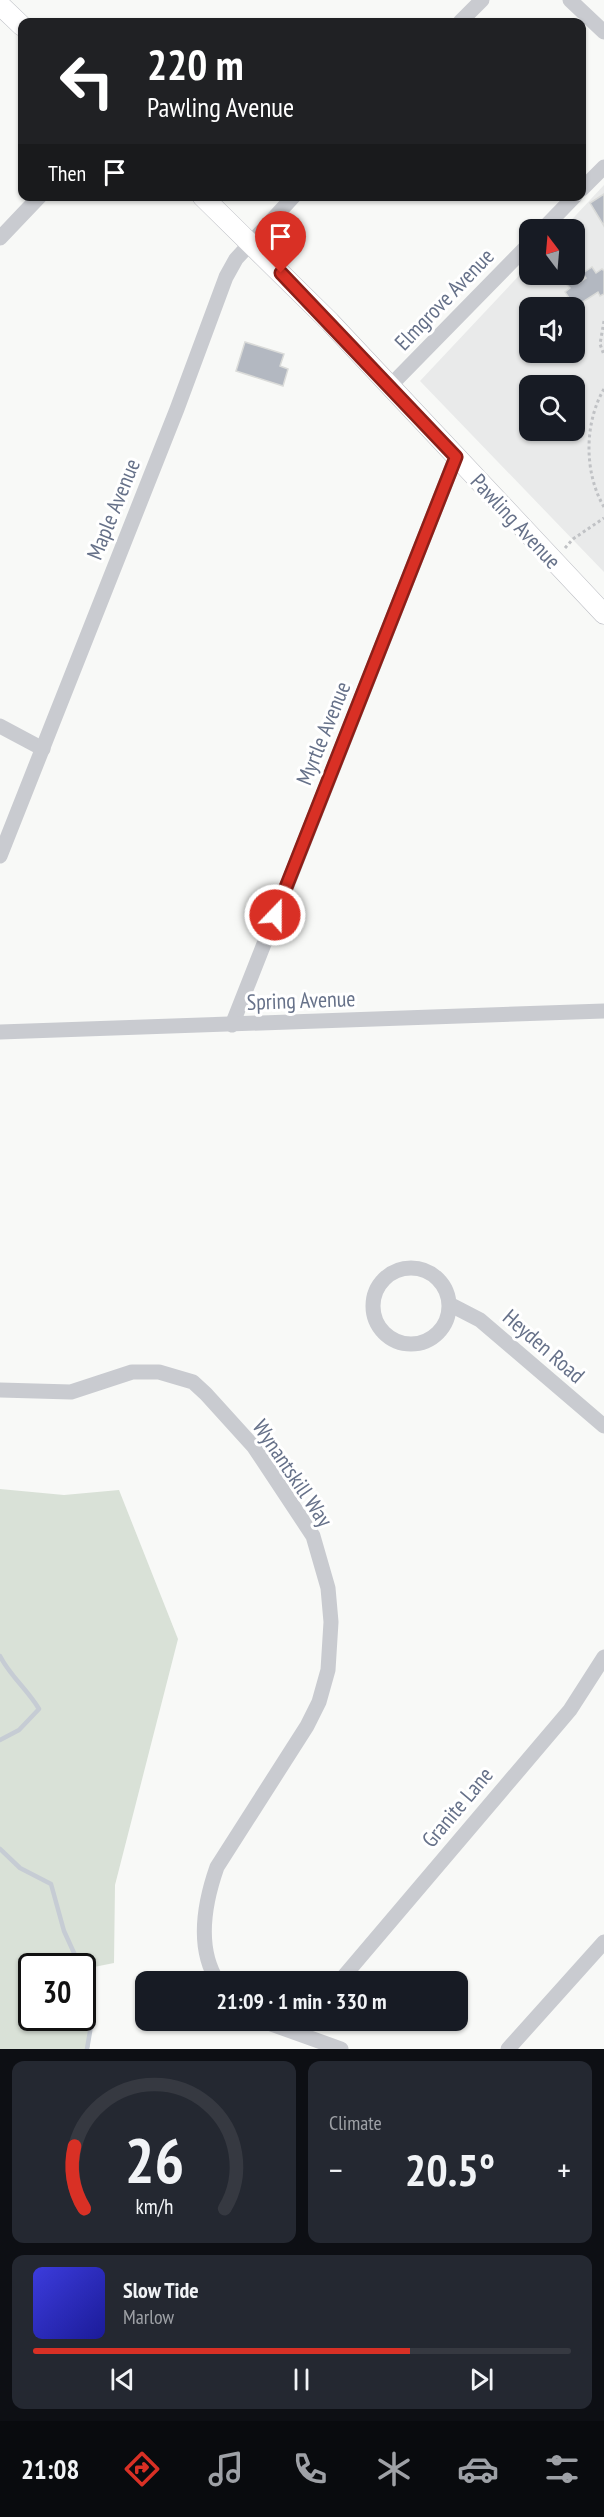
<!DOCTYPE html>
<meta charset="utf-8">
<style>
body{margin:0;font-family:"PT Sans Narrow",sans-serif;background:#242831;color:#f1f3f6;height:100vh;display:flex;flex-direction:column;font-size:22px;white-space:nowrap}
*{box-sizing:border-box;margin:0}
p{font-size:20px;color:#9ea1a6}
.icon{flex:none;width:33px;height:33px;fill:none;stroke:currentColor;stroke-width:2;stroke-linecap:round;stroke-linejoin:round}
.map{position:relative;height:2049px;overflow:hidden}
.drawer{display:flex;flex-direction:column;gap:12px;padding:12px;background:#0d0f14;flex:1}
.drawer>*{flex:none}
.hud{position:absolute;left:18px;top:18px;width:568px;height:183px;border-radius:12px;box-shadow:0 2px 4px #0004;background:#202124;color:#fff;overflow:hidden}
.needle{width:39px;rotate:344deg}
.buttons{position:absolute;left:519px;top:219px;display:grid;gap:12px}
.buttons a{display:grid;place-items:center;width:66px;height:66px;border-radius:12px;background:#171b24;box-shadow:0 2px 4px #0004;font-size:30px}
.speed{position:absolute;left:18px;top:1953px;display:flex;gap:12px;font-size:30px;font-weight:700;text-align:center}
.speed>*{display:grid;place-content:center;width:78px;height:78px;border-radius:50%;background:#171b24;box-shadow:0 2px 4px #0004;line-height:1}
.speed .limit{border:3px solid #111;border-radius:9px;background:#fff;color:#111}
.pin{position:absolute;display:grid;place-items:center;width:51px;height:51px;color:#fff;margin:-62px -26px;border-radius:50% 50% 50% 0;rotate:-45deg;box-shadow:0 0 6px #0007}
.pin .icon{rotate:45deg}
.me{position:absolute;width:66px;margin:-33px;rotate:22deg;stroke-linejoin:round;filter:drop-shadow(0 0 4px #0008)}
.turn{display:flex;align-items:center;gap:21px;height:126px;padding:0 30px;font-size:27px}
.turn .icon{width:78px;height:78px;stroke-width:2.5}
.turn b{display:block;font-size:42px;line-height:51px}
.then{display:flex;align-items:center;height:57px;padding:0 30px;background:#0003;gap:12px;font-size:22px}
.big{font-size:45px;font-weight:700;line-height:1.1}
.drawer .tile{flex:1;display:flex;flex-direction:column;justify-content:center;gap:9px;min-width:0;padding:0 21px;border-radius:12px;background:#242831}
.drawer .dial{align-items:center;gap:0}
.dial svg{height:156px;overflow:visible;fill:none;stroke:#363941;stroke-width:7;stroke-linecap:round;text-anchor:middle}
.dial text{fill:#f1f3f6;stroke:none}
.song{display:flex;align-items:center;gap:18px}
.cover{width:72px;height:72px;border-radius:9px;background:linear-gradient(135deg,hsl(240 70% 55%),hsl(240 70% 35%))}
.played{height:6px;border-radius:3px;background:linear-gradient(90deg,#d93025 70%,#363941 70%)}
.keys{display:flex;justify-content:space-around;direction:ltr}
.heat{display:flex;justify-content:space-between;align-items:center;font-size:33px;direction:ltr}
.drawer .tiles{flex:1;display:grid;gap:12px;grid-template-columns:1fr 1fr}
.tile:last-child{grid-column:span 2}
.trip{position:absolute;left:135px;top:1971px;width:333px;height:60px;border-radius:12px;background:#171b24;box-shadow:0 2px 4px #0004;font-weight:700;line-height:60px;text-align:center}
.tabs{display:flex;height:96px;justify-content:space-around;align-items:center;background:#090b0e;color:#9ea1a6}
.tabs .icon{width:42px;height:42px}
.tabs .selected{color:#d93025}
.tabs b{font-size:27px;color:#f1f3f6}
.map>svg:first-child{display:block}
</style>
<div class="map">
<svg width="604" height="2049" viewBox="0 0 604 2049">
<rect width="100%" height="100%" fill="#f8f9f7"/>
<!-- built -->
<path fill="#e9eaea" fill-rule="evenodd" d="M 604,185 L 604,572 L 420,381 L 529,265 L 530,274 L 574,274 L 574,230 L 563,229 ZM 530,308 L 574,308 L 574,352 L 530,352 ZM 530,386 L 574,386 L 574,430 L 530,430 Z"/>
<!-- green -->
<path fill="#d9e1d7" fill-rule="evenodd" d="M 0,1489 L 64,1495 L 119,1490 L 178,1639 L 115,1885 L 114,1963 L 84,1969 L 90,2047 L 87,2049 L 0,2049 ZM 32,1966 L 82,1966 L 82,2018 L 32,2018 Z"/>
<g fill="none" stroke-linecap="round" stroke-linejoin="round">
<!-- stream -->
<g stroke="#c6ccd4" stroke-width="4.5">
<path d="M 0,1656 C 10,1676 28,1690 39,1709 L 19,1730 L 0,1740"/>
<polyline points="0,1849 20,1868 51,1884 64,1931 80,1966"/>
<polyline points="82,1974 92,2020 87,2049"/>
</g>
</g>
<!-- building -->
<g fill="#b3b8c1" stroke="#dadbd9" stroke-width="1.5">
<polygon points="604,194 604,226 590,203"/>
<polygon points="592,267 596,273 602,269 604,271 604,294 600,296 598,292 575,307 565,292 570,288 566,284 576,278 579,283 586,278 583,273"/>
<polygon points="245,342 284,354 280,366 288,369 283,386 236,371"/>
</g>
<g fill="none" stroke-linecap="round" stroke-linejoin="round">
<!-- major casing -->
<g stroke="#bcbec4" stroke-width="21">
<g id="major">
<polyline points="0,5 22,26"/>
<polyline points="202,196 330,322 604,614"/>
</g>
</g>
<!-- path -->
<g stroke="#c0c2c5" stroke-width="3" stroke-dasharray="3 3" stroke-linecap="butt">
<polyline points="604,321 600,344 604,355"/>
<path d="M 604,389 C 584,423 584,473 604,507"/>
<polyline points="565,548 573,539 604,518"/>
</g>
<!-- minor -->
<g stroke="#c9cbd0" stroke-width="15">
<polyline points="570,0 604,32"/>
<polyline points="460,22 482,0"/>
<polyline points="582,189 604,167"/>
<polyline points="542,230 575,196"/>
<polyline points="0,238 40,196"/>
<polyline points="390,386 530,243"/>
<polyline points="0,726 43,749"/>
<polyline points="0,856 177,409 226,277 236,259 294,196"/>
<polyline points="232,1025 456,457"/>
<polyline points="0,1032 604,1011"/>
<circle cx="411" cy="1306" r="38"/>
<polyline points="451,1305 480,1320 604,1426"/>
<path d="M 0,1390 L 71,1392 L 132,1372 L 159,1372 L 193,1382 L 206,1394 L 254,1447 L 313,1536 L 328,1588 L 331,1622 L 328,1670 L 319,1702 L 307,1726 L 217,1867 C 204,1904 196,1948 218,1982"/>
<polyline points="339,1982 570,1710 604,1657"/>
<polyline points="260,2020 341,2049"/>
<polyline points="508,2049 604,1942"/>
</g>
<!-- major -->
<use href="#major" stroke="#fff" stroke-width="20"/>
</g>
<g fill="none" stroke-linecap="round" stroke-linejoin="round">
<!-- route casing -->
<g stroke="#8d1f18" stroke-width="15">
<polyline id="route" points="275,915 456,457 281,273"/>
</g>
<!-- route -->
<use href="#route" stroke="#d93025" stroke-width="10"/>
</g>
<g text-anchor="middle" stroke-width="6" stroke-linejoin="round" paint-order="stroke">
<!-- street labels -->
<g font-size="22" fill="#667189" stroke="#fff">
<text transform="translate(444 299) rotate(-46)" y="8">Elmgrove Avenue</text>
<text transform="translate(113 509) rotate(-68)" y="8">Maple Avenue</text>
<text transform="translate(516 521) rotate(47)" y="8">Pawling Avenue</text>
<text transform="translate(323 733) rotate(-68)" y="8">Myrtle Avenue</text>
<text transform="translate(301 1000) rotate(-2)" y="8">Spring Avenue</text>
<text transform="translate(544 1346) rotate(41)" y="8">Heyden Road</text>
<text transform="translate(293 1473) rotate(56)" y="8">Wynantskill Way</text>
<text transform="translate(457 1807) rotate(-50)" y="8">Granite Lane</text>
</g>
</g>
</svg>
<div class="buttons">
<a><svg class="needle" viewBox="-14 -14 28 28"><path d="M0-13l5 13h-10z" fill="#e53935"/><path d="M0 13l5-13h-10z" fill="#9ea1a6"/></svg></a>
<a><svg class="icon" aria-label="sound" viewBox="0 0 24 24"><path d="M4 9h4l5-4v14l-5-4H4zM17 9q2 3 0 6"/></svg></a>
<a><svg class="icon" aria-label="search" viewBox="0 0 24 24"><circle cx="10" cy="10" r="6"/><path d="M15 15l6 6"/></svg></a>
</div>
<div class="speed"><div class="limit">30</div></div>
<div class="pin" style="left:281px;top:273px;background:#d93025"><svg class="icon" aria-label="arrive" viewBox="0 0 24 24"><path d="M6 21V4h12l-3 4 3 4H6"/></svg></div>
<svg class="me" style="left:275px;top:915px" viewBox="-20 -20 40 40"><circle r="17" fill="#d93025" stroke="#fff" stroke-width="3"/><path d="M0-11L8 9 0 5-8 9z" fill="#fff"/></svg>
<div class="trip">21:09 · 1 min · 330 m</div>
<div class="hud">
<div class="turn"><svg class="icon" aria-label="left" viewBox="0 0 24 24"><path d="M17 20v-9H6M10 6l-5 5 5 5"/></svg><div><b>220 m</b>Pawling Avenue</div></div>
<div class="then">Then<svg class="icon" aria-label="arrive" viewBox="0 0 24 24"><path d="M6 21V4h12l-3 4 3 4H6"/></svg></div>
</div>
</div>
<section class="drawer">
<div class="tiles">
<div class="tile dial"><svg viewBox="0 0 100 80">
<path d="M14 69A42 42 0 1 1 86 69"/>
<path d="M14 69A42 42 0 0 1 9 37" stroke="#d93025"/>
<text x="50" y="56" font-size="32" font-weight="700">26</text>
<text x="50" y="72" font-size="11">km/h</text>
</svg></div>
<div class="tile"><p>Climate</p>
<div class="heat"><a>−</a><b class="big">20.5°</b><a>+</a></div>
</div>
<div class="tile">
<div class="song"><i class="cover"></i><div><b>Slow Tide</b><p>Marlow</p></div></div>
<div class="played"></div>
<div class="keys"><svg class="icon" aria-label="previous" viewBox="0 0 24 24"><path d="M18 5L8 12l10 7zM5 5v14"/></svg><svg class="icon" aria-label="pause" viewBox="0 0 24 24"><path d="M8 5v14M16 5v14"/></svg><svg class="icon" aria-label="next" viewBox="0 0 24 24"><path d="M6 5l10 7-10 7zM19 5v14"/></svg></div>
</div>
</div>
</section>
<nav class="tabs">
<b>21:08</b>
<svg class="icon selected" aria-label="directions" viewBox="0 0 24 24"><path d="M12 3l9 9-9 9-9-9zM9 14v-3h6M13 9l2 2-2 2"/></svg>
<svg class="icon" aria-label="music" viewBox="0 0 24 24"><path d="M9 18V5l10-2v13"/><circle cx="6" cy="18" r="3"/><circle cx="16" cy="16" r="3"/></svg>
<svg class="icon" aria-label="phone" viewBox="0 0 24 24"><path d="M5 4h4l2 5-3 2q2 4 5 5l2-3 5 2v4C11 20 4 13 5 4z"/></svg>
<svg class="icon" aria-label="climate" viewBox="0 0 24 24"><path d="M12 3v18M4 7l16 10M4 17L20 7"/></svg>
<svg class="icon" aria-label="car" viewBox="0 0 24 24"><path d="M5 17H2v-5l4-1 3-4h7l3 4 3 1v5h-3M9 17h6M6 11h13"/><circle cx="7" cy="17" r="2"/><circle cx="17" cy="17" r="2"/></svg>
<svg class="icon" aria-label="filters" viewBox="0 0 24 24"><path d="M4 7h16M4 17h16"/><circle cx="9" cy="7" r="2"/><circle cx="15" cy="17" r="2"/></svg>
</nav>
